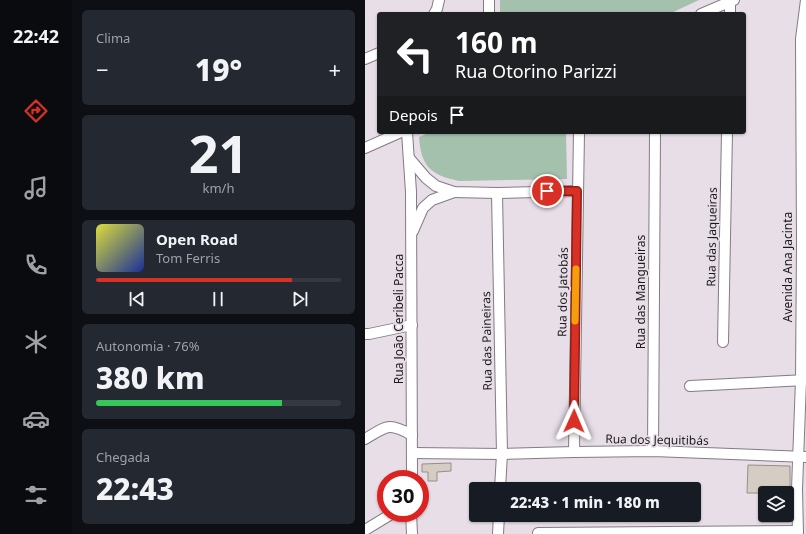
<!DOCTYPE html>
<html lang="pt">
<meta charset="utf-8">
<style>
body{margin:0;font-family:"Noto Sans",sans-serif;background:#242831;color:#f1f3f6;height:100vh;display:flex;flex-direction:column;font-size:15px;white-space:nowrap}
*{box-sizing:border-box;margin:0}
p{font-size:13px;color:#9ea1a6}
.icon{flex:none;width:22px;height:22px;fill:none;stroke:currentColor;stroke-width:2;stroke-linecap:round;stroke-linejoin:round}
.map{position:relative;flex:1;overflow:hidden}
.sheet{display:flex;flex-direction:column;gap:10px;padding:10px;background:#0d0f14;width:293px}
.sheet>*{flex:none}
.top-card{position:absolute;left:12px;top:12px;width:369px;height:122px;border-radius:4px;box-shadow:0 1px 3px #0004;background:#202124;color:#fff;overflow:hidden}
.buttons{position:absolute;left:393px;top:486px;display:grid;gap:8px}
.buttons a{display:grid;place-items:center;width:36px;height:36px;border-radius:4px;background:#171b24;box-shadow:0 1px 3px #0004;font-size:20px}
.speed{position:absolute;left:12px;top:470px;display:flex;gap:8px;font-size:20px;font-weight:700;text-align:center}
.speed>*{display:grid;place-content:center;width:52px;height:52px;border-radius:50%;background:#171b24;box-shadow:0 1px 3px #0004;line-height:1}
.speed .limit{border:6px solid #d22;background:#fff;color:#111}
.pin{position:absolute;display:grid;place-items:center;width:34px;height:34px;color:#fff;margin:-17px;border:2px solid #fff;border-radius:50%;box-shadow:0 1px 4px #0007}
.me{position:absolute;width:44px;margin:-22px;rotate:1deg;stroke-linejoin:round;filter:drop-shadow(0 0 3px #0008)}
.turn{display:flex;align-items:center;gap:14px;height:84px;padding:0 12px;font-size:18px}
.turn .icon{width:52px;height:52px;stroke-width:2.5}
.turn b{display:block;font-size:28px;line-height:34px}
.then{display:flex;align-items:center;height:38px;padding:0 12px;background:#0003;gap:8px;font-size:15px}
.big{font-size:30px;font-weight:800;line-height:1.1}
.sheet .widget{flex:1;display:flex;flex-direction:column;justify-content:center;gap:6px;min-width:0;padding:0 14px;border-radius:6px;background:#242831}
.sheet .dial{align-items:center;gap:0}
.dial b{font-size:52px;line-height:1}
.song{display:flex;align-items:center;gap:12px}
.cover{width:48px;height:48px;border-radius:6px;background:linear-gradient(135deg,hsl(60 70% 55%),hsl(230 70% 35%))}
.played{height:4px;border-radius:2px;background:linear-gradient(90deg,#d93025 80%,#363941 80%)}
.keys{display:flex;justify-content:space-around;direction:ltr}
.heat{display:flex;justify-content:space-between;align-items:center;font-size:22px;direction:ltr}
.charge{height:6px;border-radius:3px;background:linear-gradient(90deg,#34c759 76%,#363941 0)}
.trip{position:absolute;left:104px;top:482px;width:232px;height:40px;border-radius:4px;background:#171b24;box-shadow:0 1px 3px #0004;font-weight:800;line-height:40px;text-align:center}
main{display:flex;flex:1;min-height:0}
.tabs{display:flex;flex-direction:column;width:72px;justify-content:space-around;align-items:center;background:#090b0e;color:#9ea1a6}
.tabs .icon{width:28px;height:28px}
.tabs .current{color:#d93025}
.tabs b{font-size:18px;color:#f1f3f6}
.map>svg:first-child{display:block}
</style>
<main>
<nav class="tabs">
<b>22:42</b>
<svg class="icon current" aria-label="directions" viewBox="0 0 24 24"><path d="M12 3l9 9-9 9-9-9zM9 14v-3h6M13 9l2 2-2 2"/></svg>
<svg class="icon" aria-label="music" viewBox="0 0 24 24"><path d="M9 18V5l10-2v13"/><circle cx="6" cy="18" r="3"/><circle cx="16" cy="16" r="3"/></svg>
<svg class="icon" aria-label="phone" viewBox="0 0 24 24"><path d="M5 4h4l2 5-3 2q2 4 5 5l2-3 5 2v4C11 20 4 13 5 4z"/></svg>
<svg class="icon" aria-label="climate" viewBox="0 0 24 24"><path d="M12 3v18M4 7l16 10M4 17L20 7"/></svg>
<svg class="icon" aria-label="car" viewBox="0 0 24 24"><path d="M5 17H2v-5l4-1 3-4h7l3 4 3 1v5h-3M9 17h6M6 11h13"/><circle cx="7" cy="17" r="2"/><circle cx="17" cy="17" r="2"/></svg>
<svg class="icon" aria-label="filters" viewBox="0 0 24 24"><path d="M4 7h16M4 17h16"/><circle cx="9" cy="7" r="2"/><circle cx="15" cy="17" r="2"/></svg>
</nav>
<section class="sheet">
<div class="widget"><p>Clima</p>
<div class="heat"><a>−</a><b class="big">19°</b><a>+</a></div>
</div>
<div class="widget dial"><b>21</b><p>km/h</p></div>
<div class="widget">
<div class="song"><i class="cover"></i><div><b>Open Road</b><p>Tom Ferris</p></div></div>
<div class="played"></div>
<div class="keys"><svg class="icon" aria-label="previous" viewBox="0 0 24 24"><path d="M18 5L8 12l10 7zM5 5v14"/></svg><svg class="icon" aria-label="pause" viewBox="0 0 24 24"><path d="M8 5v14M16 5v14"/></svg><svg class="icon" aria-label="next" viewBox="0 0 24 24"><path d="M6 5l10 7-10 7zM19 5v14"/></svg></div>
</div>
<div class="widget"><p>Autonomia · 76%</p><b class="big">380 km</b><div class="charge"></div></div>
<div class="widget"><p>Chegada</p><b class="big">22:43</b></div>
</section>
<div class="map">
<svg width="441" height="534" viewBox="0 0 441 534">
<rect width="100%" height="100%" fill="#e7dee7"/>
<!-- green -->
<g fill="#a4c1ad">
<polygon points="135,0 334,0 304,14 135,14"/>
<path d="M 66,132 L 201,132 L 202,179 L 94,181 C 65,175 56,166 54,137 Z"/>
</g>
<!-- building -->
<g fill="#d5cdc4" stroke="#968e86">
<polygon points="86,463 86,471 72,472 72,481 63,481 63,472 57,472 57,464"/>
<polygon points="383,465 425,466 425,494 422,494 422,493 400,493 400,515 420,515 420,522 396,522 396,493 382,493"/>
<polygon points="422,494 425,494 425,522 420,522 420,515 422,515"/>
</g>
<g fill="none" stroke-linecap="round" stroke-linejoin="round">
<!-- minor casing -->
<g stroke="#837b83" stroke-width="12">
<g id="minor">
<polyline points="124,0 124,14"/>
<polyline points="69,14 72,9 74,0"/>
<polyline points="336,14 369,0"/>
<polyline points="365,14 365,1"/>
<polyline points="0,59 14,53"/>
<polyline points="42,132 46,192 47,479"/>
<polyline points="0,148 36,132"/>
<polyline points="44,158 61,178 71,186 89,192 132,193 212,191"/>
<polyline points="132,193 137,454 135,489"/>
<polyline points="48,231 58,208 67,200 89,192"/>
<polyline points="0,334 4,334 47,325"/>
<polyline points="358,342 362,132"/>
<polyline points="325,386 441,380"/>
<path d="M 0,439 C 22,426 23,422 47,435"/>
<polyline points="288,451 290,132"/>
<polyline points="209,452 214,132"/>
<polyline points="47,453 137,454 209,452 288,451 441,457"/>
<polyline points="46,513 47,534"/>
<polyline points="0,530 28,513"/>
<polyline points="173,533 433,531"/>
<polyline points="133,534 134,515"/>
<polyline points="433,534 432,489 436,380 437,243 436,39 441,0"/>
</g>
</g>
<!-- minor -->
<use href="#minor" stroke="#fff" stroke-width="10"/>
</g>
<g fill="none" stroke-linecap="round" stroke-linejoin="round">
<!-- route casing -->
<g stroke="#8d1f18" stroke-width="10">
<polyline id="route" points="182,191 212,191 209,421"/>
</g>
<!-- route -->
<use href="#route" stroke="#d93025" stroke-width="7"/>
<!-- slow -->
<polyline stroke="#f59e0b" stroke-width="7" points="210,321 211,269"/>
</g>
<g text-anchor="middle" stroke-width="3.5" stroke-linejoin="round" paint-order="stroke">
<!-- street labels -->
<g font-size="12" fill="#1d1a1d" stroke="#e7dee7">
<text transform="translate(347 237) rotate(-89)" y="4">Rua das Jaqueiras</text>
<text transform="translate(423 267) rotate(-90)" y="4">Avenida Ana Jacinta</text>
<text transform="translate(198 292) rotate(-89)" y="4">Rua dos Jatobás</text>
<text transform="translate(276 292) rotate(-90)" y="4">Rua das Mangueiras</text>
<text transform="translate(34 319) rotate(-90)" y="4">Rua João Ceribeli Pacca</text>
<text transform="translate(122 341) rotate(-91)" y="4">Rua das Paineiras</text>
<text transform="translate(292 440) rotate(1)" y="4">Rua dos Jequitibás</text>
</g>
</g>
</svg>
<div class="buttons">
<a><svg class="icon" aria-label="layers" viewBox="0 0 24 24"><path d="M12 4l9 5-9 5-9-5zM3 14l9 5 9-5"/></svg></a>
</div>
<div class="speed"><div class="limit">30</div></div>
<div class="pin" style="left:182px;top:191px;background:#d93025"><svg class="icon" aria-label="arrive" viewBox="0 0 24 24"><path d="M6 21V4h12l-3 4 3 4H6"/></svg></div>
<svg class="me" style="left:209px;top:421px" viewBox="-20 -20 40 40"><path d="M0-17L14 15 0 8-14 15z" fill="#d93025" stroke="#fff" stroke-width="4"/></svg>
<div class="trip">22:43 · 1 min · 180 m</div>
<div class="top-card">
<div class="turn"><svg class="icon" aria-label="left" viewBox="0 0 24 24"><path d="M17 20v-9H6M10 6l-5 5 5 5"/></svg><div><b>160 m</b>Rua Otorino Parizzi</div></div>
<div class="then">Depois<svg class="icon" aria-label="arrive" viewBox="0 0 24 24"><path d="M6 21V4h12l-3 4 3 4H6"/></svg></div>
</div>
</div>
</main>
